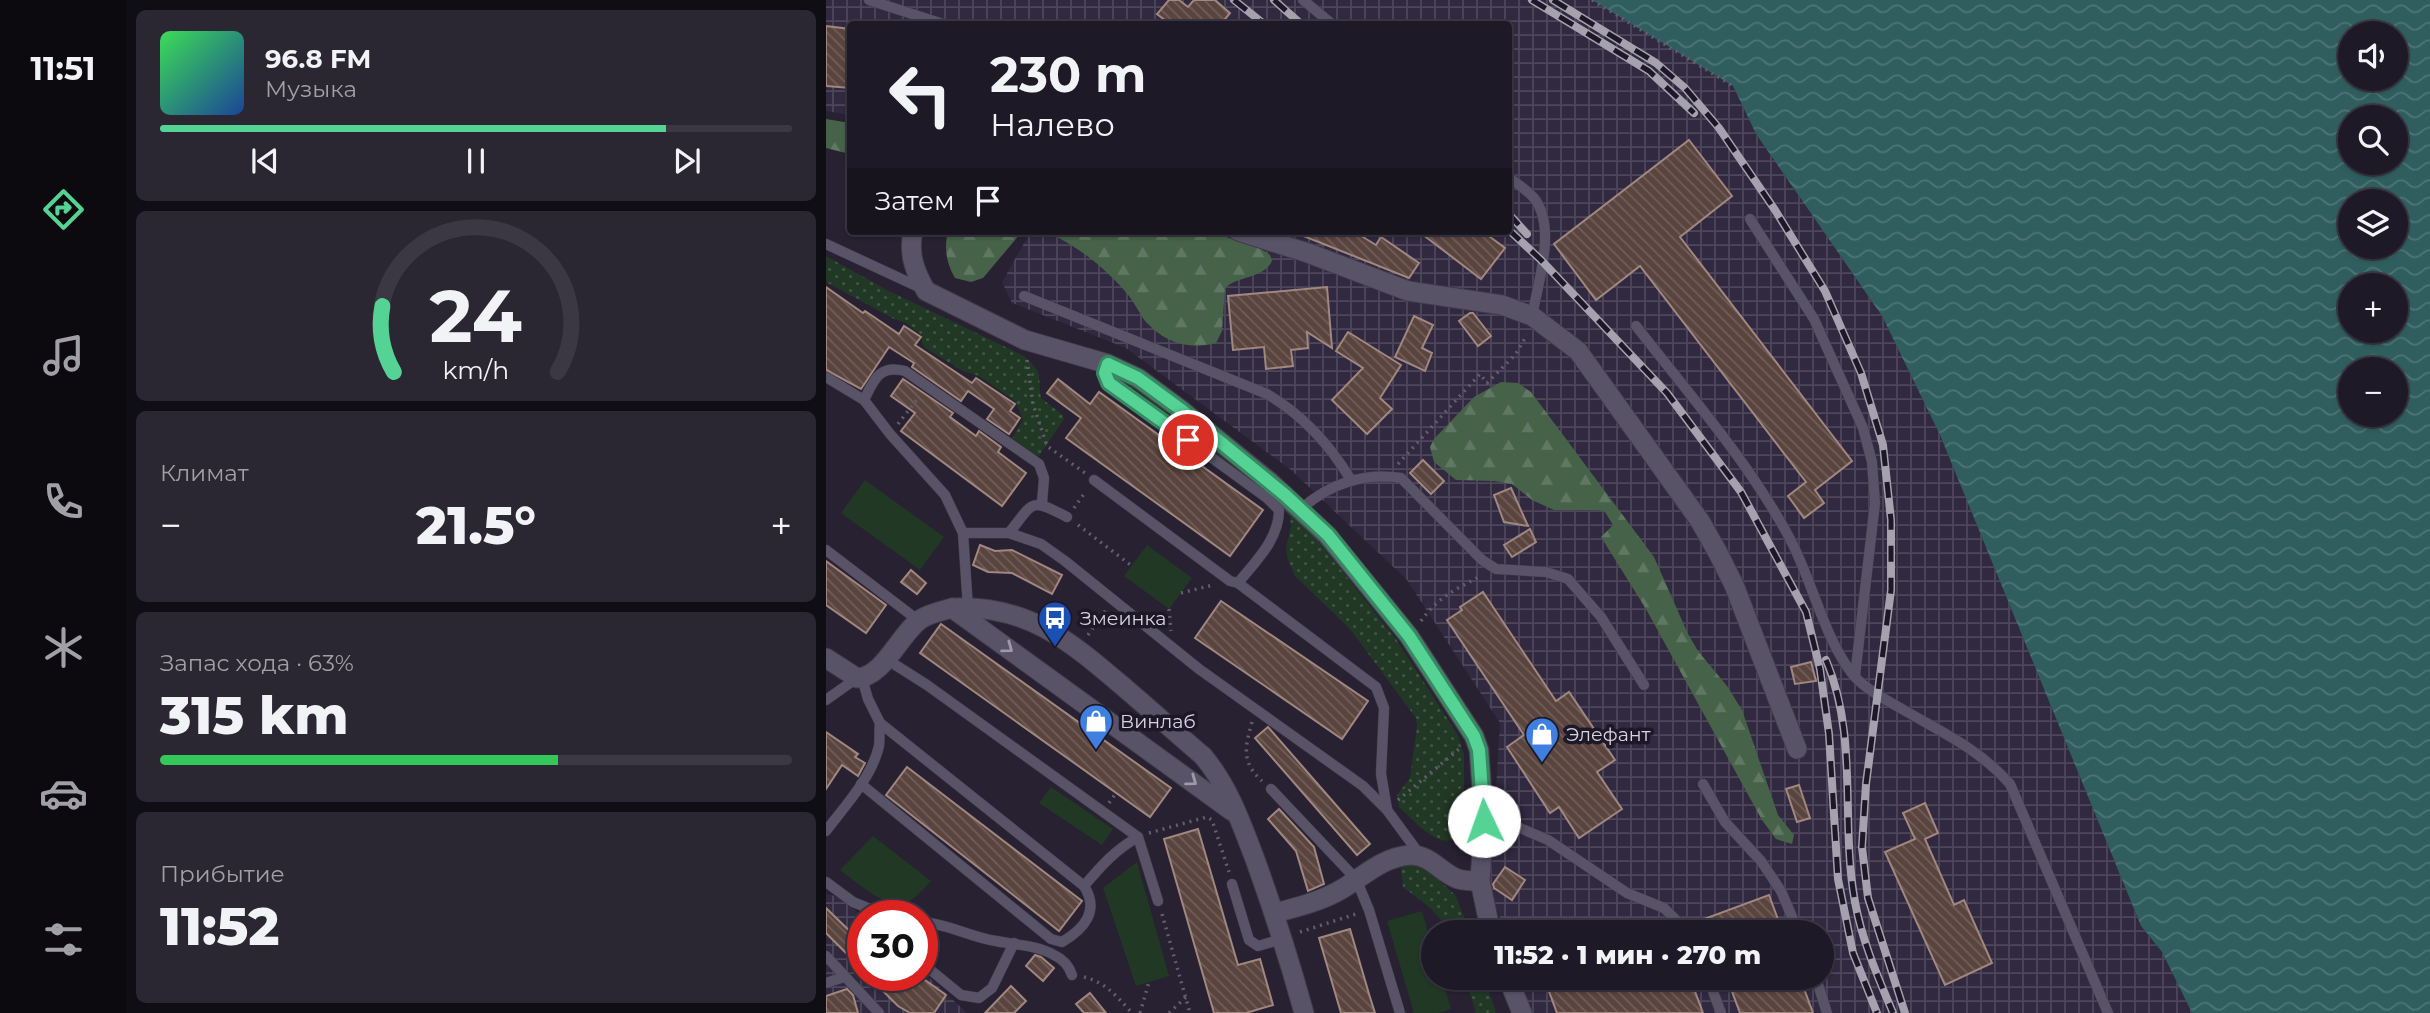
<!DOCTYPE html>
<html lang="ru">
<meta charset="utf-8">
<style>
body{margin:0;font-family:Montserrat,sans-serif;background:#2a2632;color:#f1f3f6;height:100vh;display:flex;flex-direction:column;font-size:26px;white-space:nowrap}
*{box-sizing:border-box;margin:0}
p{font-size:23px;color:#a0a0a7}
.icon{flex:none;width:38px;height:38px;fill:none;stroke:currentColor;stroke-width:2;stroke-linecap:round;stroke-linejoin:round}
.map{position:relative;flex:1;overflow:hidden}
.drawer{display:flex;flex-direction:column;gap:10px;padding:10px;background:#100e15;width:700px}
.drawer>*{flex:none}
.hud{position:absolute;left:21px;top:21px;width:665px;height:214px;border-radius:7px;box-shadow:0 2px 5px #0004,0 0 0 2px #3b3843;background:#1d1926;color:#f1f3f6;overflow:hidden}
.controls{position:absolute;left:1512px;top:21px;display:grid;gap:14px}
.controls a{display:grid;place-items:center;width:70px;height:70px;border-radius:50%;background:#1d1926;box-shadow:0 2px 5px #0004,0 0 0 2px #3b3843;font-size:35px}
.speed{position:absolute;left:21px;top:900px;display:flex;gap:14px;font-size:35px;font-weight:700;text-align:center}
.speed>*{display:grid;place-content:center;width:91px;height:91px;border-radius:50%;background:#1d1926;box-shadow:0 2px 5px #0004,0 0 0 2px #3b3843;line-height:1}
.speed .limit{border:10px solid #d22;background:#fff;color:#111}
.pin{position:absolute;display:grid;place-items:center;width:60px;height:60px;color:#fff;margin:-30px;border:4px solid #fff;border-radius:50%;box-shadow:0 2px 7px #0007}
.me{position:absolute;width:77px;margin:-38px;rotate:357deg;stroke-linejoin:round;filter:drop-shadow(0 0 5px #0008)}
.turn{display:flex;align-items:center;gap:24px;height:147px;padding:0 28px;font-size:32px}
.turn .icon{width:91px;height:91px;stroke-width:2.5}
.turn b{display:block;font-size:49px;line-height:60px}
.then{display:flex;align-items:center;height:66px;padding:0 28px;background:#0003;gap:14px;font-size:26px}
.big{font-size:52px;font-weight:800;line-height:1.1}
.drawer .widget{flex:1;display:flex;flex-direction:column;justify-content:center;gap:10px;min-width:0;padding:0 24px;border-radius:10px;background:#2a2632}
.drawer .dial{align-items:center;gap:0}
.dial svg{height:182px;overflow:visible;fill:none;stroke:#3b3843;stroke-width:7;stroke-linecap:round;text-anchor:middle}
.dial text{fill:#f1f3f6;stroke:none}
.song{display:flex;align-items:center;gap:21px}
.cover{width:84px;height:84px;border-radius:10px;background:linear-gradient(135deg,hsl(130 70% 55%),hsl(220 70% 35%))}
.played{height:7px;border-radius:4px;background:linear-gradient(90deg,#54d395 80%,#3b3843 80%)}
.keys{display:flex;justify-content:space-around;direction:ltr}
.heat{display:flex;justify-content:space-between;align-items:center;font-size:38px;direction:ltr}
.charge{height:10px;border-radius:5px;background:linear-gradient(90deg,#34c759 63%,#3b3843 0)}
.trip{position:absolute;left:595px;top:920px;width:413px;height:70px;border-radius:35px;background:#1d1926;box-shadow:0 2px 5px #0004,0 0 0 2px #3b3843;font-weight:800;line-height:70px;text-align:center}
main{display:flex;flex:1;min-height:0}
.tab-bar{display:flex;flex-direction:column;width:126px;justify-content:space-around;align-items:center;background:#0c0a0f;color:#a0a0a7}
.tab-bar .icon{width:49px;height:49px}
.tab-bar .selected{color:#54d395}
.tab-bar b{font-size:32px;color:#f1f3f6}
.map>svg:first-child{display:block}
</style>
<main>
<nav class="tab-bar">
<b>11:51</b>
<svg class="icon selected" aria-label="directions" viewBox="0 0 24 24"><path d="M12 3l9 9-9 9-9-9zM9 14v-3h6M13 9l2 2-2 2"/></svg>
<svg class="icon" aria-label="music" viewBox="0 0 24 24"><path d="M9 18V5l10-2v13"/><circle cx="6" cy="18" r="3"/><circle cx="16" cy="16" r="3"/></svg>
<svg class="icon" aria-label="phone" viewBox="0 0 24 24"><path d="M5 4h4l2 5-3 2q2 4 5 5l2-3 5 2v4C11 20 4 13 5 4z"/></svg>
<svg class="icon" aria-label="climate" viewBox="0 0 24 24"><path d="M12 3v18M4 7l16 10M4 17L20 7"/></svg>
<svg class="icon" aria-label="car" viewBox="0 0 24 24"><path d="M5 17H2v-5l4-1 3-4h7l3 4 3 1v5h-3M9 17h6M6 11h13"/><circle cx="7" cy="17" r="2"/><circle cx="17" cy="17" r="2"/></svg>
<svg class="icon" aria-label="filters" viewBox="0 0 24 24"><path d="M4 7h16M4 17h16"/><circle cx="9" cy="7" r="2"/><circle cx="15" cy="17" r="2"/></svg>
</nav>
<section class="drawer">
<div class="widget">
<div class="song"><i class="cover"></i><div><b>96.8 FM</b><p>Музыка</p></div></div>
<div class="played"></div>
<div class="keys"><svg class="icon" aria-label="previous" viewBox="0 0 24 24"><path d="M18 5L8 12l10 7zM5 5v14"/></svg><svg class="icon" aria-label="pause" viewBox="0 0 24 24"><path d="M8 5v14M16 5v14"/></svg><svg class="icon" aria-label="next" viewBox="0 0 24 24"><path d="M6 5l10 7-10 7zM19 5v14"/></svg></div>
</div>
<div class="widget dial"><svg viewBox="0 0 100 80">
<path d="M14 69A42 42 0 1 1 86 69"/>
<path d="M14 69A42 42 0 0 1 9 40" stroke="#54d395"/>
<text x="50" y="56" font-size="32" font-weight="700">24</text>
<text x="50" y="72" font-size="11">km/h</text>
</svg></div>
<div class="widget"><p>Климат</p>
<div class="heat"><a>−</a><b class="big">21.5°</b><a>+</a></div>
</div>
<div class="widget"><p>Запас хода · 63%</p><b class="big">315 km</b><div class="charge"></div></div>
<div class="widget"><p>Прибытие</p><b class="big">11:52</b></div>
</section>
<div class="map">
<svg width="1604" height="1013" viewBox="0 0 1604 1013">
<defs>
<pattern id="industrial-grid" width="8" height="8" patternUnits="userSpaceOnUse" patternTransform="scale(1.75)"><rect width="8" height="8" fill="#312940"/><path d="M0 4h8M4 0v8" fill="none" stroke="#4e475b"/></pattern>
<pattern id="grass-dots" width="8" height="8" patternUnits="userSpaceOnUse" patternTransform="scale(1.75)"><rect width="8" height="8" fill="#213824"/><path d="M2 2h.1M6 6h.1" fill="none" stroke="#405444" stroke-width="1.8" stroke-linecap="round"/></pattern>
<pattern id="forest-firs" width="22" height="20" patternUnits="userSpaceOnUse" patternTransform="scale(1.75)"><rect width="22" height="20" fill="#466249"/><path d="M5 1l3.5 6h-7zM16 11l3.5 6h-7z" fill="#607863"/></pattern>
<pattern id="water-waves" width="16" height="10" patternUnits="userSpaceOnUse" patternTransform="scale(1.75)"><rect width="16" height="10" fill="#305e5f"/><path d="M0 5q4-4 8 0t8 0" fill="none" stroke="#4d7476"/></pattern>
<pattern id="building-back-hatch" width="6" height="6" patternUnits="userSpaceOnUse" patternTransform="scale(1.75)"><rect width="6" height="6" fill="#5a443e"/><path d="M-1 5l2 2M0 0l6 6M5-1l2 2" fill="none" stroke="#715e5a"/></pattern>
</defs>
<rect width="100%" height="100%" fill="#272132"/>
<!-- industrial -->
<g fill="url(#industrial-grid)">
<polygon points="0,0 766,0 907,86 930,134 1056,316 1114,435 1315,926 1336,952 1366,1013 705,1013 693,978 996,978 996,933 679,933 664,888 674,723 581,580 465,470 300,348 186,303 176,282 205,231 682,231 682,24 24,24 24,115 0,111"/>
<polygon points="0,894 14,897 37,917 37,975 96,975 96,971 141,1013 0,1013"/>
</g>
<!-- grass -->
<g fill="url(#grass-dots)">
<path d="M 0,256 L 61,290 L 198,356 C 219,375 211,374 215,398 L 237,415 L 238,419 L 213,456 L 209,455 L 186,438 L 197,420 L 189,401 L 153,376 L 137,371 L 99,348 L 96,343 L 96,335 L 80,323 L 68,319 L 0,282 Z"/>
<path d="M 289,377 L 314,389 L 469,512 L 570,639 L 632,735 L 638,755 L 638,820 L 631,838 C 612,850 586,819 573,807 L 571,795 L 584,778 L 591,726 L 590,718 L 524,629 L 469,576 L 461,557 L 460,547 L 465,526 L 464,516 L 453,505 L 290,382 Z"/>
<path d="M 594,863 L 630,896 L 644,933 L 622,933 C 614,912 594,900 577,887 L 575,868 L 584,864 Z"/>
<polygon points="639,978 658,978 670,1013 650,1013"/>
</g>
<!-- forest -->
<g fill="url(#forest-firs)">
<polygon points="0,119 24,123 24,154 0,148"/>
<path d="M 122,231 L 213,231 L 194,234 L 157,278 L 145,282 L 129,278 C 120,263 118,248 122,231 Z"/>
<path d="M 217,231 L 381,231 L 432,247 L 444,255 L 446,261 C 437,279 411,276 399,288 L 396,331 L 390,343 C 363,350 340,343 321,323 C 314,315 310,305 303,296 C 281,269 249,243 217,231 Z"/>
<polygon points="675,382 692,383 705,392 828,557 862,634 872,651 901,686 916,710 952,815 968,835 966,844 950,839 936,820 820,609 775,537 787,525 779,512 772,510 728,510 706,500 686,484 668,481 630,480 608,462 604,447 608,439 648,397"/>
</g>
<!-- green -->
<g fill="#213824">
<polygon points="39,480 118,537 94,570 15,513"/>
<polygon points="321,545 366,578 343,609 298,576"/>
<polygon points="225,787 287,829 276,845 213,803"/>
<path d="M 47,836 L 105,881 C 97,889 90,899 79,903 C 61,910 29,881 14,870 Z"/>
<polygon points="311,862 343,976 310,986 277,888"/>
<polygon points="596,911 607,950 607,978 616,978 625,1009 613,1013 588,1013 561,921"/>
</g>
<!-- water -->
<path fill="url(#water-waves)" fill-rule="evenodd" d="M 766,0 L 1604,0 L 1604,1013 L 1366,1013 L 1336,952 L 1315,926 L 1114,435 L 1056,316 L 930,134 L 907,86 ZM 1524,33 L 1570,33 L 1570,79 L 1524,79 ZM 1524,117 L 1570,117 L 1570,163 L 1524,163 ZM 1524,201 L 1570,201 L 1570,247 L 1524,247 ZM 1524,285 L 1570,285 L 1570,331 L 1524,331 ZM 1524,369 L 1570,369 L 1570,415 L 1524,415 Z"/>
<!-- building -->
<g fill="url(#building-back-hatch)" stroke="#a08780" stroke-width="2">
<polygon points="343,0 353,0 362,7 368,0 389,0 404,13 395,24 344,24 331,14"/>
<polygon points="0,26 24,29 24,88 0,86"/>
<polygon points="863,140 906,196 854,237 1026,461 989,490 998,503 978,518 962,496 980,482 814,266 770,300 728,244"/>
<polygon points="465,231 527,231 550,245 555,237 593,263 583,278"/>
<polygon points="592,231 656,231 679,248 655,279"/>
<polygon points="0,287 37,313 39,311 73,334 78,326 95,337 89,345 146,383 150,378 189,404 184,411 194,418 183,434 161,419 168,409 142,391 135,401 86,367 88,363 63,347 35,389 0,370"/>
<polygon points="501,287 506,348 481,332 482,348 465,350 467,366 440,369 438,347 407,350 402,296"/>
<polygon points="644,313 647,313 665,336 652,346 633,321"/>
<polygon points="588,316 607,325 596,348 606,353 599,371 569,357"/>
<polygon points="522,332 575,365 554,398 566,409 541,434 506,400 537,368 510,351"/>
<polygon points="77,379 127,413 124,417 150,436 153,431 175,447 172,452 200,473 176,506 75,431 89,413 65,396"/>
<polygon points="232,379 264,404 273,392 437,510 404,556 240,438 255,418 221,393"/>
<polygon points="597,460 618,481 605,494 584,473"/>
<polygon points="685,488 702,526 678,522 668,495"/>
<polygon points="704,529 710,542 686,557 678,545"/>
<polygon points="154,545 169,551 186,550 236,575 226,594 186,573 162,572 147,565"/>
<polygon points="0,561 60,605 40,633 0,605"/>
<polygon points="85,570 100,583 91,594 75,582"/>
<polygon points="657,592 730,701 743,692 789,760 771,772 796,809 753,838 733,807 724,813 681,747 698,735 621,620 636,610 634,607"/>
<polygon points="395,601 542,701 516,739 369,638"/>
<polygon points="115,624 345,788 324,817 94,653"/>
<polygon points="985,662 990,681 969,684 965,667"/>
<polygon points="442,727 544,844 531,855 429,738"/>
<polygon points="0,732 32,754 29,757 39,763 32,776 16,765 0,789"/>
<polygon points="81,767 256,901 233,931 60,795"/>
<polygon points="973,785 984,818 971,822 960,789"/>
<polygon points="1099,803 1112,833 1099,839 1128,905 1138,900 1166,963 1119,985 1059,852 1089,839 1077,813"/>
<polygon points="453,809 488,847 498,884 482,891 470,851 442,819"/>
<polygon points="372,829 412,965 434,959 447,1005 420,1013 388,1013 338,839"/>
<polygon points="679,867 699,880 686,900 668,888 667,884"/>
<polygon points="943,895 957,933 883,933 878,919"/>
<polygon points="0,908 37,944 37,970 0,933"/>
<polygon points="524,929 543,994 549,1013 515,1013 493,938"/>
<polygon points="209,955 215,957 228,968 217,981 200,966"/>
<polygon points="41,975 69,975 78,984 86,975 92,975 120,995 108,1013 84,1013 72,1006"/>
<polygon points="718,978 864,978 877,1013 731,1013"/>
<polygon points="901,978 974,978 987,1013 914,1013"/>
<polygon points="185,986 200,1001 188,1013 159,1013"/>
<polygon points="21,989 27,995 32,1013 0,1013 0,996"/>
<polygon points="264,993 280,1013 258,1013 250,1004"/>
</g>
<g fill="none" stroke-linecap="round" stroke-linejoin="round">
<!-- service casing -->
<g stroke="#403b4a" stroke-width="11">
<g id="service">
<polyline points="43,0 117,24"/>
<polyline points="477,0 506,24"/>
<path d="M 682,177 C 690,183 701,190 708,198 C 731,227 712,283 706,316"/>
<polyline points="924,219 988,319 1037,428 1046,462 1049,503 1029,676"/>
<polyline points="0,244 97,289"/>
<path d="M 198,296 L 441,394 C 477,415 504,445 525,480"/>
<path d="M 810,326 C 863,394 922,461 963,537 C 986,579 998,639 1028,676 C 1041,690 1060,700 1076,709 C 1117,733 1153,749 1184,784 L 1282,1013"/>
<path d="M 282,364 L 279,373 L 283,383 L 441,498 L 453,510 C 453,539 430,561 412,583"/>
<polyline points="0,377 38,400 64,434 119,495 137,533 142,608"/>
<path d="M 38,400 C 48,380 53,364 79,371 L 213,464 L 218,478 L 216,503"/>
<polyline points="268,480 404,581 412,583 550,687 558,708 555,774 561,809"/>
<path d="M 475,509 C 503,484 538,472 575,478 L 656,560 L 670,569 L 720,572 L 742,579 L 775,617 L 818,685"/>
<polyline points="137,533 183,533 215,544 239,561 373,669 537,786 561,810 594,855"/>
<path d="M 183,533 C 208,502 203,497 241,517"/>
<polyline points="0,550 93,621"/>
<polyline points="60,659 101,685 312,837 332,901"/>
<polyline points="0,700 31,678"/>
<path d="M 35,784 L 225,939 L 236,942 C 258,929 274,911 258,886 L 54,723 L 42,699 L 36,678"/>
<polyline points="877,784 899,822 935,861 955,891 973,933"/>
<polyline points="445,789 530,879 543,910 574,1013"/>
<polyline points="658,821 694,828 722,840 801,893 838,908 863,933"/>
<path d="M 0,831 C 19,806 46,777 53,746 C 54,739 53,730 54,723"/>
<polyline points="0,882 27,902 59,915"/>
<polyline points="406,884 423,940 432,946 456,939"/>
<path d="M 258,886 C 275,866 289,850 312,837"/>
<path d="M 96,922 C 123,924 144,937 170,941 C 189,945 211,945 228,955 C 237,959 243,966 246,975"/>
<polyline points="0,956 53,1013"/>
<polyline points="96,963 135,995 153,998 166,988 188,943"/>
<polyline points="882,978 895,1013"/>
<polyline points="990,978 1001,1013"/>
<polyline points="0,983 18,977"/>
</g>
</g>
<!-- minor casing -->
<g stroke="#403b4a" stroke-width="21">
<g id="minor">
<path d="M 87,231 C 82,254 89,272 100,291 L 199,340 L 282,364 L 312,378 L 354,409 L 444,482 L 501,535 L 583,636 L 648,736 L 653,750 L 658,821 L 654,881 L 665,933"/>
<polyline points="412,231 482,253 582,291 676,305 706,316 752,351 874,521 892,553 908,585 971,749"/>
<path d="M 0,658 L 31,678 C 58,677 74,633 95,619 C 104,613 116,611 126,608"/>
<path d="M 449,913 C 472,907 496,901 516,889 C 538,876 557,857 584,855 C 604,854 615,873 632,879 C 639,881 647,881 654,881"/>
<polyline points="682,978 696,1013"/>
</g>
</g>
<!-- secondary casing -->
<g stroke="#403b4a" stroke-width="21">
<g id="secondary">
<path d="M 126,608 C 203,604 246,643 300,689 C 326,711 351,734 377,756 C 403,787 416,825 430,862 C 448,912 464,962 478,1013"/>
<polyline points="126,608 406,811"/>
</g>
</g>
<!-- path -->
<g stroke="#635e6e" stroke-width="3.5" stroke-dasharray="2 5" stroke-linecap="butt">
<polyline points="766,0 907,86"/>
<polyline points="201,360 207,404 221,446 259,473"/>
<polyline points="72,424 93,397"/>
<polyline points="572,464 654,374 661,383 689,355 701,335"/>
<polyline points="248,508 260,491"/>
<polyline points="252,525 306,566"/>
<polyline points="355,593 387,585"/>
<polyline points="343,609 345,631"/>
<path d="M 595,621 C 611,598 631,588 655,576"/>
<polyline points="262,635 280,610"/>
<path d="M 426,722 C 419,747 415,762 436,781"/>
<polyline points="572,800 633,749"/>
<polyline points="283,803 290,793"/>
<polyline points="323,833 381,817 386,820 403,872"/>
<polyline points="336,914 364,1013"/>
<polyline points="474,932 530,914"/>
<path d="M 258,977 C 281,983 291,997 306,1013"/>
<polyline points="314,1013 323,982"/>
<polyline points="343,1013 360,997"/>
</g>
<!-- service -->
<use href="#service" stroke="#595367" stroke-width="10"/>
<!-- minor -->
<use href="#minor" stroke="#595367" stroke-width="19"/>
<!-- secondary -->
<use href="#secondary" stroke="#595367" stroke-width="19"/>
<!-- rail casing -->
<g stroke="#a5a1ae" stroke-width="8">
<g id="rail">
<polyline points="408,0 438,24"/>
<polyline points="448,0 475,24"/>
<polyline points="706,0 823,71 868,113"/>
<polyline points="727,0 830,63 859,88 893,128 949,210 999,291 1035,373 1057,445 1065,520 1065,590 1040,784 1036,847 1042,898 1079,1013"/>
<polyline points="682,213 701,234"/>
<polyline points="682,229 715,260 841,393 915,492 980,612 994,669 1003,734 1012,879 1027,953 1051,1013"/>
<path d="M 1000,660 C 1033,738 1014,821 1029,902 C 1036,941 1052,977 1067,1013"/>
</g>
</g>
<!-- rail -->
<use href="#rail" stroke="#1d1828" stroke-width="5" stroke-dasharray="16" stroke-linecap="butt"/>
</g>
<!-- one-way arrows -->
<defs><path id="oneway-chevron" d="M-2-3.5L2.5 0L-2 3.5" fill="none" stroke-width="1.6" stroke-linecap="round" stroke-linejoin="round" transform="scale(1.75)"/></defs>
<g stroke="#9e9aaa">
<use href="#oneway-chevron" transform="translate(182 648) rotate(36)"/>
<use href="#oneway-chevron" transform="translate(366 781) rotate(36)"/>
</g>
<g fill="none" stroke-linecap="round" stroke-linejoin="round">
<!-- route casing -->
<g stroke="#378961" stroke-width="18">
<polyline id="route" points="362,440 283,383 279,373 282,364 312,378 354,409 459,495 502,535 583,636 648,736 653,750 658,821"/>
</g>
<!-- route -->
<use href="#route" stroke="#54d395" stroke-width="12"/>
</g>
<!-- icons -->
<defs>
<g id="bus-pin" transform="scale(1.75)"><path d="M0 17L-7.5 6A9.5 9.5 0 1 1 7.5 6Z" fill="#1a4fb4" stroke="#1d1828"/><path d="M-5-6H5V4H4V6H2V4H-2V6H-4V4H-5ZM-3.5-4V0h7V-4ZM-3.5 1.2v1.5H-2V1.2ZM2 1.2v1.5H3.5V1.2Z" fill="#fff"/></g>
<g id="shop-pin" transform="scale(1.75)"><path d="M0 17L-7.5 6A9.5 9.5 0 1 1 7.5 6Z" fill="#3f7fe0" stroke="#1d1828"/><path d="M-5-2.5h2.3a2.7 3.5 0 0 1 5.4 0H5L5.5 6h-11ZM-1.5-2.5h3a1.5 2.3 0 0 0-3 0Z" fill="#fff"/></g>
</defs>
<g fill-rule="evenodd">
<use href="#bus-pin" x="229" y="618"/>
<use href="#shop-pin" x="270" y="721"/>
<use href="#shop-pin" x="716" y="734"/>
</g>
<g text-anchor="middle" stroke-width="7" stroke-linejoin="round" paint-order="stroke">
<!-- poi labels -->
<g font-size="19" fill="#d7d4e0" stroke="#1d1828" text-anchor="start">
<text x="254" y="625">Змеинка</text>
<text x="294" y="728">Винлаб</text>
<text x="740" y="741">Элефант</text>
</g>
</g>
</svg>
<div class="controls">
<a><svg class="icon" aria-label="sound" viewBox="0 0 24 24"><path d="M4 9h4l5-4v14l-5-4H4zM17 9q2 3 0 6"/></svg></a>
<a><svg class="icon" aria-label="search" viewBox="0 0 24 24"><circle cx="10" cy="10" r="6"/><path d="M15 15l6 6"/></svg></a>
<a><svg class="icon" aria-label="layers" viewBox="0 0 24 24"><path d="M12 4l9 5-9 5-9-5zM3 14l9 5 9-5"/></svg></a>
<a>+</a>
<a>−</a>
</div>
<div class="speed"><div class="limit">30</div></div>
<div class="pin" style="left:362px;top:440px;background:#d93025"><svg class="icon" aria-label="arrive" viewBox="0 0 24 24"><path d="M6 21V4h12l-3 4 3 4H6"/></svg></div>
<svg class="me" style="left:658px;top:821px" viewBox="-20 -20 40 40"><circle r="19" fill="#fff"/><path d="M0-13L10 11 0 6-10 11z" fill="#54d395"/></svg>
<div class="trip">11:52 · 1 мин · 270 m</div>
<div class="hud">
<div class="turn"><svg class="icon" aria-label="left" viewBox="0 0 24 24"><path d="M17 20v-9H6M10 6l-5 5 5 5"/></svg><div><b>230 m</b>Налево</div></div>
<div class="then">Затем<svg class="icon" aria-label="arrive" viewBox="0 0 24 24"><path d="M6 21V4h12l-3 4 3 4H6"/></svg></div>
</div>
</div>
</main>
